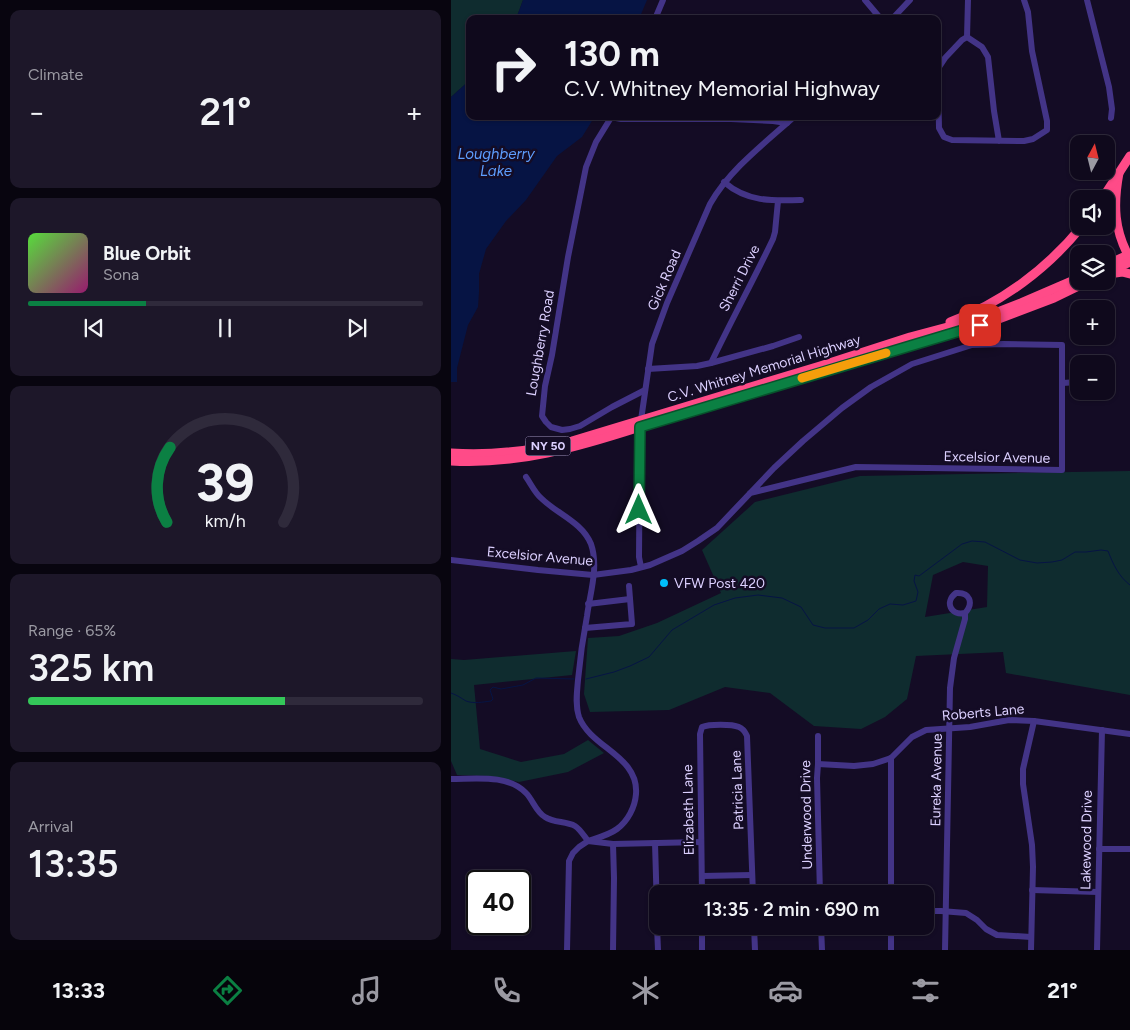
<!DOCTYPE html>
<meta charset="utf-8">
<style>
body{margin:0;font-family:Figtree,sans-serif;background:#1d1729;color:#f1f3f6;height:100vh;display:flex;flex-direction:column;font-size:19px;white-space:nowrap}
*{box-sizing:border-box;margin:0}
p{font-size:16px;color:#9b9aa3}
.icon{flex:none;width:28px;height:28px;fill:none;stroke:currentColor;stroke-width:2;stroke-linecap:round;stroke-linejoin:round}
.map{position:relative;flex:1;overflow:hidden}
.side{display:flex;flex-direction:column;gap:10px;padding:10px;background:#08050f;width:451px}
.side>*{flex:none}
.hud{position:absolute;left:15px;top:15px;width:475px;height:105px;border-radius:10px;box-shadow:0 1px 4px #0004,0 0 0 1px #2f2a3b;background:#0f091c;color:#f1f3f6;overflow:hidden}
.needle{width:32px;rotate:7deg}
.fabs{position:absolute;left:619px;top:135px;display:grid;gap:10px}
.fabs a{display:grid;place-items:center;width:45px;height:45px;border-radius:10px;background:#0f091c;box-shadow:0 1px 4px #0004,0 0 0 1px #2f2a3b;font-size:25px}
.speed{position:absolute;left:15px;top:870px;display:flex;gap:10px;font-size:25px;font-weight:700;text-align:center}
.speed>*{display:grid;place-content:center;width:65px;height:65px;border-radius:50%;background:#0f091c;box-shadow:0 1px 4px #0004,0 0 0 1px #2f2a3b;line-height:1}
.speed .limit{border:2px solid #111;border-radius:8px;background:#fff;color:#111}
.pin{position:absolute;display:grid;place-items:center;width:42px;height:42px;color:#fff;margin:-21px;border-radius:10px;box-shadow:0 2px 8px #0006}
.me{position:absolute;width:55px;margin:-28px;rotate:0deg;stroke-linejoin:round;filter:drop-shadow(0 0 4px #0008)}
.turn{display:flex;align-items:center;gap:18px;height:105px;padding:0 15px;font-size:22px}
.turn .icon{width:65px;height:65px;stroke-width:2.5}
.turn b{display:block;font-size:35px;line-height:42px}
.big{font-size:38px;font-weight:600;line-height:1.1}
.side .card{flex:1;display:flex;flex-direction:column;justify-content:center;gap:8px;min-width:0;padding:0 18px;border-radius:10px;background:#1d1729}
.side .dial{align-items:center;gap:0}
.dial svg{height:130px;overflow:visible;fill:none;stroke:#2f2a3b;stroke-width:7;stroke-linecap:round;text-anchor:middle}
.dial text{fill:#f1f3f6;stroke:none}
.song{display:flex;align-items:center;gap:15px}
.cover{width:60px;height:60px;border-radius:8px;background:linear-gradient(135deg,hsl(110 70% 55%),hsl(320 70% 35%))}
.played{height:5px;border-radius:2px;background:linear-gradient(90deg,#0b8043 30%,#2f2a3b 30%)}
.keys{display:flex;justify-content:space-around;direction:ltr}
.heat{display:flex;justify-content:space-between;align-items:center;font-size:28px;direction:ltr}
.charge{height:8px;border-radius:4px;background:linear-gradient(90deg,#34c759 65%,#2f2a3b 0)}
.trip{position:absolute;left:198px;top:885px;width:285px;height:50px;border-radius:10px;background:#0f091c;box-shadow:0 1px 4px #0004,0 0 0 1px #2f2a3b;font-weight:600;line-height:50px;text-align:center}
.dock{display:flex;height:80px;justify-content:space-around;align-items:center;background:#06040b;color:#9b9aa3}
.dock .icon{width:35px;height:35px}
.dock .active{color:#0b8043}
.dock b{font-size:22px;color:#f1f3f6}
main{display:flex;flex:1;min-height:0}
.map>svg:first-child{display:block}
</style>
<main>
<section class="side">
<div class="card"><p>Climate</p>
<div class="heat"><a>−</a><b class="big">21°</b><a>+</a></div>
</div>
<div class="card">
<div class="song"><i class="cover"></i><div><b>Blue Orbit</b><p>Sona</p></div></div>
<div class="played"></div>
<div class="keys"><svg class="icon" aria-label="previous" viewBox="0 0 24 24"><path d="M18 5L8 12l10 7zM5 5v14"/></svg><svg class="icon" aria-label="pause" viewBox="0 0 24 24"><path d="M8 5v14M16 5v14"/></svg><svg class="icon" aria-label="next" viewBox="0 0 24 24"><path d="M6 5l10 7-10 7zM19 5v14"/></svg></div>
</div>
<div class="card dial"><svg viewBox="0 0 100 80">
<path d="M14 69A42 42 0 1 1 86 69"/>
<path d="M14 69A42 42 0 0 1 16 23" stroke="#0b8043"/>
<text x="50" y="56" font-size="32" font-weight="700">39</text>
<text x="50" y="72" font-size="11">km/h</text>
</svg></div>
<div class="card"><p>Range · 65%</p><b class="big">325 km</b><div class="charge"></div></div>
<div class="card"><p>Arrival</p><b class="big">13:35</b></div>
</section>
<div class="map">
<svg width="679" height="950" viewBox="0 0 679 950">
<rect width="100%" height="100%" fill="#140c25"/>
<!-- green -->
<g fill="#0f2c2f" fill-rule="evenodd">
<polygon points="0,0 72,0 65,19 19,19 19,80 0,97"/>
<path d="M 679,471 L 679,695 L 555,673 L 552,652 L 465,656 L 456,699 L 434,717 L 410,729 L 363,726 L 319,693 L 274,687 L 218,710 L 139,712 L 133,694 L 137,638 L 168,636 L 206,623 L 270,593 L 251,550 L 304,502 L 409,476 ZM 512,562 L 537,566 L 536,607 L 474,617 L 482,575 Z"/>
<polygon points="125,651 121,675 23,685 29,749 70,762 113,754 137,740 153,753 117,772 68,782 39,776 6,775 0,761 0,659 13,660"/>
</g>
<!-- water -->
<g fill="#061444">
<polygon points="72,0 196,0 188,19 65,19"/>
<polygon points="19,80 19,116 144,116 131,137 106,156 75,200 55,221 35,249 28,274 28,292 27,307 17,325 6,368 6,382 0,382 0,97"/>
</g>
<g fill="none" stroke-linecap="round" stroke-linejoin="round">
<!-- stream -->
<g stroke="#061444" stroke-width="1">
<path d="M 135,679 L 163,672 L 179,666 L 198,657 L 221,630 L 263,605 L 284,598 L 307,595 L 331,598 L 350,607 L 362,625 L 374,628 L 403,628 L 417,620 L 428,609 L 439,604 L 452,605 L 465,601 L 467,592 L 463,581 L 464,575 L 468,576 L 511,544 L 521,541 L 534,542 L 569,560 L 586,563 L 601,562 L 611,560 L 624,552 L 635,552 L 650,550 L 657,551 C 662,564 668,577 679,585"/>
<path d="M 0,693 C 6,695 10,698 15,701 C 23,704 32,702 40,701 L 42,699 L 39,690 L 42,687 L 50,689 L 72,685 L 85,678 L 123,679"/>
</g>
<!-- minor -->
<g stroke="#433487" stroke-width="6">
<polyline points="414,0 430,19"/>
<polyline points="636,0 658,87 661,109 660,118"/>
<polyline points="204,19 212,0"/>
<polyline points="441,19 459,0"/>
<polyline points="516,37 517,0"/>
<polyline points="161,116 145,142 135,167 117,257 101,355 94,386 91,416 95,422 100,427 111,430 119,429 129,426 161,407 194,390"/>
<polyline points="443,116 444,116"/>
<polyline points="160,117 170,119 280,119 322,121 336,123"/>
<polyline points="548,141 543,111 537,57 531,47 516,37 511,40 494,58 488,67 487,78 488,128 493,137 501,140 573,141 582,139 596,130 596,121 581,51 577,12 573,0"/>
<path d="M 273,182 C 296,202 321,201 350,200"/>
<path d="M 260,363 C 280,321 302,281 322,239 L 324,232 L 327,201"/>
<polyline points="197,369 246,366 260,363 322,346 348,337"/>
<polyline points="611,383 628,382"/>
<polyline points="0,560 87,570 142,575 180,570 199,565 231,551 247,541 266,528 323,468 352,441 391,408 420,387 461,364 521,345 552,344 611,345 611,470 405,467 299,493"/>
<path d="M 190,567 L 188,557 L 189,427 L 201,344 L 216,303 L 259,204 C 279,169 314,143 344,116"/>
<polyline points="137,604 179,599"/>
<polyline points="134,628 181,624 178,586"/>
<polyline points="367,736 367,764 366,778 369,894"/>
<polyline points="367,764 403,766 422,764 440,758 461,737 475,730 519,727 558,720 583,721 679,734"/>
<path d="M 0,779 C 24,779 57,774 75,793 C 82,800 85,812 94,817 C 103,823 115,821 124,826 C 129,829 133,836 137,841 C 146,838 158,835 166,829 C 177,821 184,807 185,794 C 188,756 140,748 128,717 C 124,705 126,692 127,680 C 129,658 132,637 136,616 C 139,593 148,567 140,544 C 131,522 106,514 90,498 C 84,493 80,484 75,477"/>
<polyline points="204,843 206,911"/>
<polyline points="648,849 679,849"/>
<polyline points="251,876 301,875"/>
<polyline points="581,890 647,892"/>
<path d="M 251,894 L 249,734 L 251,727 C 258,724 281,724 288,727 C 293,729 294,732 296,736 L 302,894"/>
<polyline points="440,894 440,758"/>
<polyline points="474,911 490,911 515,913 526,920 535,929 546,935 580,937"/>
<polyline points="206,926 207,950"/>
<polyline points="251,926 251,950"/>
<polyline points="303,926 304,950"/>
<polyline points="370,926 371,950"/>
<polyline points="116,950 118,861 122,853 128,847 137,841 162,844 250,842"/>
<polyline points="162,950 163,878 162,844"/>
<polyline points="440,950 440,926"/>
<path d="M 494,950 L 499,688 L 503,658 L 514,619 L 514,613 C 523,603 519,592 505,593 C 493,602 500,616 514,613"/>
<polyline points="580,950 582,867 581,845 572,784 572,769 583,721"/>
<polyline points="646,950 651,730"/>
</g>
<!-- highway -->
<g stroke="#ff4b88" stroke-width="9">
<path d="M 668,173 C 662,205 663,230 679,259"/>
<polyline points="651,199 679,156"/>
<polyline points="655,265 679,254"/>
<polyline points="655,273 679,262"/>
<polyline points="658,274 671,272 679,274"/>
<path d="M 499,322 C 551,303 597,268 631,226"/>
<path d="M 0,453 C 42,456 80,451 121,441 L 369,366 L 459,337 L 534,317 L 570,303 L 628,278"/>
<path d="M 0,461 C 66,465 127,447 189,427 L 545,320 L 603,298 L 638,281"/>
</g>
</g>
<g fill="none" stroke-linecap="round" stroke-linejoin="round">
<!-- route casing -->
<g stroke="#07532c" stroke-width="12">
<polyline id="route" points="188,510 189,427 529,325"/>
</g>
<!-- route -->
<use href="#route" stroke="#0b8043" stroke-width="9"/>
<!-- slow -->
<polyline stroke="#f59e0b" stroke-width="9" points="351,378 435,353"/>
</g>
<!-- markers -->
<circle fill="#00bffb" stroke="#140c25" stroke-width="2" cx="213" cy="583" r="5"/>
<g text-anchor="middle" stroke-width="5" stroke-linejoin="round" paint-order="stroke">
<!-- shield labels -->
<rect fill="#140c25" stroke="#a095be" stroke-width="1" x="74.5" y="436.5" width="45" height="19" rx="4"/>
<g font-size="12" font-weight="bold" fill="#dcd0ff">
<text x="97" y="450">NY 50</text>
</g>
<!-- street labels -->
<g font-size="14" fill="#dcd0ff" stroke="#140c25">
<text transform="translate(288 278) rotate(-63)" y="5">Sherri Drive</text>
<text transform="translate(213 280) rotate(-67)" y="5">Gick Road</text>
<text transform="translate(89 343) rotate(-80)" y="5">Loughberry Road</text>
<text transform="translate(313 368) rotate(-17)" y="5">C.V. Whitney Memorial Highway</text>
<text transform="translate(546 457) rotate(1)" y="5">Excelsior Avenue</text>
<text transform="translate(89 556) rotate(5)" y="5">Excelsior Avenue</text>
<text transform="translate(532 712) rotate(-5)" y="5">Roberts Lane</text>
<text transform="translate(485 780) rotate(-89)" y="5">Eureka Avenue</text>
<text transform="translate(286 790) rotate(-92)" y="5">Patricia Lane</text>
<text transform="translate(237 810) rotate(-91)" y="5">Elizabeth Lane</text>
<text transform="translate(355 815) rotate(-91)" y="5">Underwood Drive</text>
<text transform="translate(635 840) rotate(-89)" y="5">Lakewood Drive</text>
</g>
<!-- poi labels -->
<g font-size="14" fill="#dcd0ff" stroke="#140c25" text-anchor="start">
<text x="223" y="588">VFW Post 420</text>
</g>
<!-- water labels -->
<g font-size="15" font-style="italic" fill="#5e9eff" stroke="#140c25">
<text x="45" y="159">Loughberry<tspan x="45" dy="17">Lake</tspan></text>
</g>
</g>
</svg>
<div class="fabs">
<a><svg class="needle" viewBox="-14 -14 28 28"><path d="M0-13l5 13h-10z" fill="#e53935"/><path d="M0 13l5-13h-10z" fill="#9b9aa3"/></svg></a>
<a><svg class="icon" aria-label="sound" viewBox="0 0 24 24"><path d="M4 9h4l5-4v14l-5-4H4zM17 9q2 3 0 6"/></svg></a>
<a><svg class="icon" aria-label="layers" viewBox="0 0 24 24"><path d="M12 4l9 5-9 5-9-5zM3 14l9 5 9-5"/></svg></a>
<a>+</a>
<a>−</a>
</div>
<div class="speed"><div class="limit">40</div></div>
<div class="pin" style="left:529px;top:325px;background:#d93025"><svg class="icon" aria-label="arrive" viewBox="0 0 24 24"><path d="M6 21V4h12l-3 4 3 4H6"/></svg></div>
<svg class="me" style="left:188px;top:510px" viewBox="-20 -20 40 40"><path d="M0-17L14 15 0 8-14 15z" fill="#0b8043" stroke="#fff" stroke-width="4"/></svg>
<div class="trip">13:35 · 2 min · 690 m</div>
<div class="hud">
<div class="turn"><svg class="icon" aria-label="right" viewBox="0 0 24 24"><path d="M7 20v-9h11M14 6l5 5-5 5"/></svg><div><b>130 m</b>C.V. Whitney Memorial Highway</div></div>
</div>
</div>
</main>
<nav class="dock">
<b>13:33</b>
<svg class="icon active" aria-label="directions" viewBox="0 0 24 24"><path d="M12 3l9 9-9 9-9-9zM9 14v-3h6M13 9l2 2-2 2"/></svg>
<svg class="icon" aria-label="music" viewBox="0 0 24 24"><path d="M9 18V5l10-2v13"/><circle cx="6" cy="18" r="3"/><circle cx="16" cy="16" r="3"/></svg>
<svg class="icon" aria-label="phone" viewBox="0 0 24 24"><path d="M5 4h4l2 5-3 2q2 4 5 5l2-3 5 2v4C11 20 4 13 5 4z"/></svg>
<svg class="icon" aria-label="climate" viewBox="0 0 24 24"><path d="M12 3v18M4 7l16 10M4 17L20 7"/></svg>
<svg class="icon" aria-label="car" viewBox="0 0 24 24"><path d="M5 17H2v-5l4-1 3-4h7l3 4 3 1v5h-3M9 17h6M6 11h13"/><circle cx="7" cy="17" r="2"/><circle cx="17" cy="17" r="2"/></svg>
<svg class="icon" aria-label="filters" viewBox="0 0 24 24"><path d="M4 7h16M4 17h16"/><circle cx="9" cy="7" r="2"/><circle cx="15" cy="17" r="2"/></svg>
<b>21°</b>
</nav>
